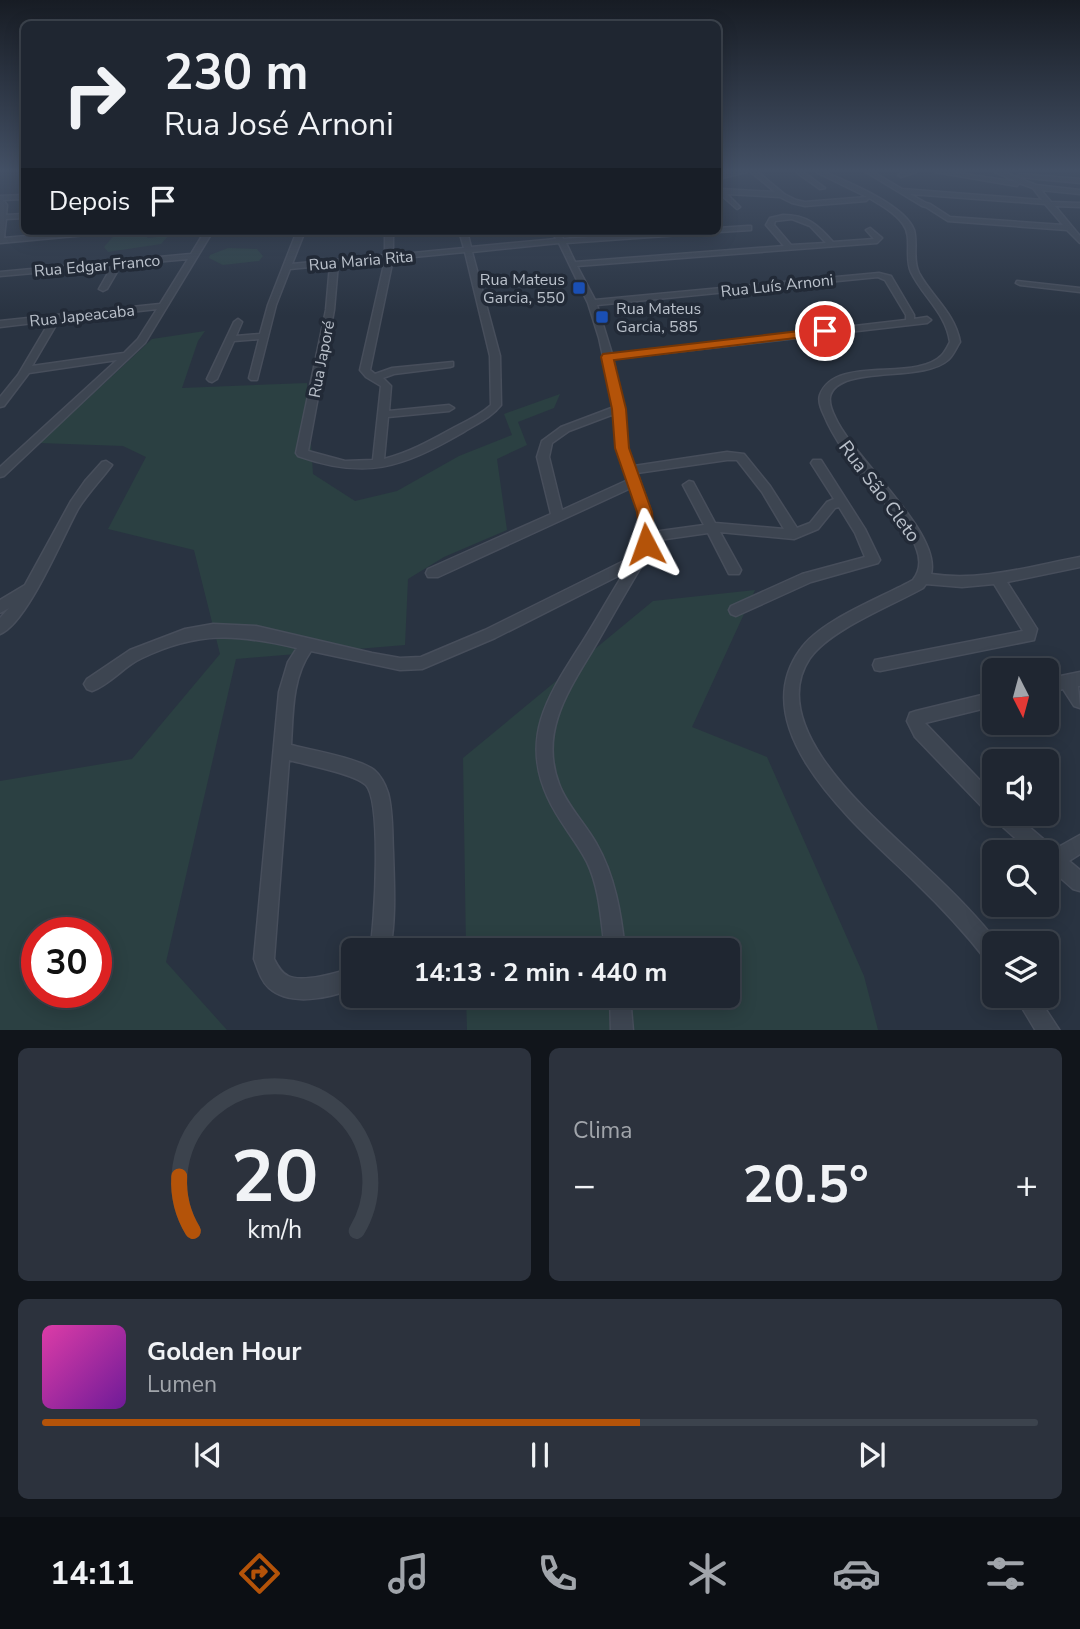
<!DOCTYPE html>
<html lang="pt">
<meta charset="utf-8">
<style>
body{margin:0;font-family:"Nunito Sans",sans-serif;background:#2c323d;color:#f1f3f6;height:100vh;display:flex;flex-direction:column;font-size:26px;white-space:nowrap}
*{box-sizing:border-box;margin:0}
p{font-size:23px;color:#a1a5ab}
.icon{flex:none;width:38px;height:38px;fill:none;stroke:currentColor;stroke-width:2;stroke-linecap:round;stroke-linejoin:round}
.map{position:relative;height:1030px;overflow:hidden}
.side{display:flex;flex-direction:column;gap:18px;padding:18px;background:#11151b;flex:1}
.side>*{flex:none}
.guide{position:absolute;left:21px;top:21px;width:700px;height:214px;border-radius:10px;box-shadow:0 4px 18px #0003,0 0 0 2px #3c434d;background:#1f2631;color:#f1f3f6;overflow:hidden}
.needle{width:46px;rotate:174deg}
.buttons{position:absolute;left:982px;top:658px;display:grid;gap:14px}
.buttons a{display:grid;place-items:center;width:77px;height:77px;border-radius:10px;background:#1f2631;box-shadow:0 4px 18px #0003,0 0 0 2px #3c434d;font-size:35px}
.speed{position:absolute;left:21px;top:917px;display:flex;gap:14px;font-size:35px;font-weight:700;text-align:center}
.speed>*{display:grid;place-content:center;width:91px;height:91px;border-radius:50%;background:#1f2631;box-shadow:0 4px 18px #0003,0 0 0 2px #3c434d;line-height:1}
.speed .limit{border:10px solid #d22;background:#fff;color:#111}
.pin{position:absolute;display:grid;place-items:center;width:60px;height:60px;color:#fff;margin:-30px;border:4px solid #fff;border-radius:50%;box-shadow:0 2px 7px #0007}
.me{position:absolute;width:77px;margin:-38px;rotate:356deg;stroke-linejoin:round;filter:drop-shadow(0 0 5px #0008)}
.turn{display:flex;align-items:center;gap:24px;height:147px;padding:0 28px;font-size:32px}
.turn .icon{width:91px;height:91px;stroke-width:2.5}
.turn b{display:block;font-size:49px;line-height:60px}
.then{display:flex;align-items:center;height:66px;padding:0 28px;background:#0003;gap:14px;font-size:26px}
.big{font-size:52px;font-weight:700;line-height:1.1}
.side .card{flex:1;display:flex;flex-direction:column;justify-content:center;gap:10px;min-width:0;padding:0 24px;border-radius:10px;background:#2c323d}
.side .dial{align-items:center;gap:0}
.dial svg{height:182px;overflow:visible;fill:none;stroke:#3c434d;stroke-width:7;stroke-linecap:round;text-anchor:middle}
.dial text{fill:#f1f3f6;stroke:none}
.song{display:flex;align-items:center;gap:21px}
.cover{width:84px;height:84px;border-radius:10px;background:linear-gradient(135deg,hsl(320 70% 55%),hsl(280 70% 35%))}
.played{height:7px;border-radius:4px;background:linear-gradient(90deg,#b45309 60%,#3c434d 60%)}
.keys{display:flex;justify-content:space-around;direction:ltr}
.heat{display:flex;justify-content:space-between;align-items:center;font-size:38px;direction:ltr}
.side .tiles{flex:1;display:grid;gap:18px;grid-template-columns:1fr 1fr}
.card:last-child{grid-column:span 2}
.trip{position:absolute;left:341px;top:938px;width:399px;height:70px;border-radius:10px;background:#1f2631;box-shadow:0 4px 18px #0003,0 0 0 2px #3c434d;font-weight:700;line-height:70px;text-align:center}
.tabs{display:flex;height:112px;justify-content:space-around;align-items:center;background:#0c0f14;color:#a1a5ab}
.tabs .icon{width:49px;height:49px}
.tabs .selected{color:#b45309}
.tabs b{font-size:32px;color:#f1f3f6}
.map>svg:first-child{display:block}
</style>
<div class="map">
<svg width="1080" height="1031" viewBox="0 0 1080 1031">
<rect width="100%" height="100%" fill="#293341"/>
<!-- green -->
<g fill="#2b4042" fill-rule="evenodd">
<polygon points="150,231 147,238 168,236 161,244 108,252 104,247 116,233"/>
<polygon points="228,248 257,249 263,256 259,261 223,265 209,258 210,255"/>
<path d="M 205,331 L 198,341 L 182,388 L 307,383 L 313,474 L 355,501 L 397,491 L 459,456 L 512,435 L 504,414 L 560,394 L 554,408 L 518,422 L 527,445 L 497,459 L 507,530 L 444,557 L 408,579 L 405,645 L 236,659 L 166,962 L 227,1030 L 0,1031 L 0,781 L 132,759 L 220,654 L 194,550 L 108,529 L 146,457 L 123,446 L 40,443 L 152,339 ZM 37,933 L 96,933 L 96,992 L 37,992 Z"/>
<polygon points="755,590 692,727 767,757 864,976 878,1030 467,1030 466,996 728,996 728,950 466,950 463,758 653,601"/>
</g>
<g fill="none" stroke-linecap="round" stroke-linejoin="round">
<!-- minor casing -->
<g stroke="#474e5b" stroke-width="3">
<g id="minor">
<polygon points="734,172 747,172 718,179 718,175"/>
<path d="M 751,172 L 758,172 L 784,194 L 796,200 L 805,202 L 867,197 L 816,172 L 824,172 C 848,182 905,205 914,230 C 918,244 912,259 919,273 C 932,297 955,313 960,342 C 956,348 953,356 948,360 C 923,383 837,364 830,397 C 829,404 832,411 835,417 C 854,459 942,533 931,574 C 981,582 1031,566 1080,557 L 1080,567 L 1007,582 L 1037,629 L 1034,640 L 880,671 L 875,670 L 873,665 L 875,660 L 880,659 L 1023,631 L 994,584 L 962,587 L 926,584 L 923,588 C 891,606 831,629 810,658 C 762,729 880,822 925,866 C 951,890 976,915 998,943 L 994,943 L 994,964 L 987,961 C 965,933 941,907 915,882 C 862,830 741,732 800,650 C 820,620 881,598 913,580 C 920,571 921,561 917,550 C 911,531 897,517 884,502 C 863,475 837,447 824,415 C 821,409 818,401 820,395 C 835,354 915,383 942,355 C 945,352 948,346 950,342 C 946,313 923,297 911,272 C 904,257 913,237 903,224 C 895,213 881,205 869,198 L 866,201 L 805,206 L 792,203 L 780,197 L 727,194 L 740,207 L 737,209 L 720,194 L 718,194 L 718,190 L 721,189 L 775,192 Z"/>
<polygon points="796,172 803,172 825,188 820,189"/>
<path d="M 866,172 L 873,172 L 902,189 L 1042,200 L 1033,188 L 1019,183 L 1017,186 L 935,172 L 951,172 L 1018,182 L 995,172 L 1004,172 L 1036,185 L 1080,190 L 1080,194 L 1041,190 L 1051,202 L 1080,203 L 1080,207 L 1055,206 L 1080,236 L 1080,243 L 1067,230 L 948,221 L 926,207 L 922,206 ZM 910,194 L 1045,204 L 1063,225 L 950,217 L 930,204 L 926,203 Z"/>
<polygon points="905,172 916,172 901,177 898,175"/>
<polygon points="1020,174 1080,179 1080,183 1018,177"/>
<polygon points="24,195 24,199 3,200 7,205 6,215 24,214 24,218 6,219 4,238 84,231 111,231 107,233 0,243 0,196"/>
<path d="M 783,215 C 807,215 818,225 833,242 L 874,239 L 866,230 L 870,228 L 882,238 L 877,243 L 577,266 L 595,300 L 879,273 L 891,276 L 914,315 L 914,319 L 927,317 L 931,320 L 927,323 L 613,359 L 624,409 L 628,448 L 634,466 L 727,452 L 744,454 L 770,486 L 797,528 L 810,523 L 827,502 L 834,499 L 811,463 L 813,460 L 821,460 L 865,529 L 880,560 L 878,563 L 811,582 L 736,616 L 731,614 L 729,610 L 731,606 L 802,574 L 865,557 L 855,533 L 839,507 L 835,508 L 818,529 L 794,539 L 720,532 L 741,570 L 739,574 L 729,574 L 708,533 L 652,541 L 644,562 C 628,588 613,615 598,641 C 572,686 538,729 559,784 C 567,806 585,823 596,843 C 615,876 621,913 625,950 L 605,950 C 601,921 600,889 587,862 C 576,840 558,821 548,798 C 519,736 550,693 583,641 C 597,619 610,595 624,573 L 495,638 L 422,669 L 400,670 L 311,651 C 292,678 293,712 291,745 C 311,750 358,758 374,770 C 381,776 385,784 388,793 C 393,812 392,833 393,852 C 394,885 396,919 390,950 L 370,950 C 375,924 382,802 366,785 C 355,774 307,765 289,760 L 274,959 C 277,965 281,973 288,976 C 302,983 339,973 354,967 L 354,988 C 330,998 290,1007 269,988 C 261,981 258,969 254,959 L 279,692 L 288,662 L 297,648 C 237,634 199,631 142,658 C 124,666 111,684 92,691 L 87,689 L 84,684 L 87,679 L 130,650 L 185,629 L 213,624 L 256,626 L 372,653 L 400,658 L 421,657 L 485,630 L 634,556 C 644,529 640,515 631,488 L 438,577 L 428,577 L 426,573 L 428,569 L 551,514 L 537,457 L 542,441 L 561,427 L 614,407 L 599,338 L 588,303 L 559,243 L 472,252 L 500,356 L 501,405 C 491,418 476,424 462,433 C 401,468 366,480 298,456 L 296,453 L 326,310 L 330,265 L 290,269 L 276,305 L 257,380 L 251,380 L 249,378 L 259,339 L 234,341 L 217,379 L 212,382 L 209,381 L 207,379 L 234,322 L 238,319 L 242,322 L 236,336 L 260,334 L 268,305 L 297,231 L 305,231 L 292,264 L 385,255 L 385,231 L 393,231 L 393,255 L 464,248 L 459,231 L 467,231 L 471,247 L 556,239 L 552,231 L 560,231 L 563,239 L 676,231 L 712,231 L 708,233 L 566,243 L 575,262 L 784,246 L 766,225 L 770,218 ZM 792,219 L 810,226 L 826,243 L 791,245 L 774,225 L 775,221 ZM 465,252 L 490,356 L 491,405 C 481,414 469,420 457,426 C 433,439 411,452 384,459 L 388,417 L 449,411 L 454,408 L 449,405 L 389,411 L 391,386 L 383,378 L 394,374 L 450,367 L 453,366 L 453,362 L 392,368 L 375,374 L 370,370 L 393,259 ZM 385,260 L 360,370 L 366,377 L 381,386 L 373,460 L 345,461 L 308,451 L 334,310 L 338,264 ZM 878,277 L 885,280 L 906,315 L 906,320 L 612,354 L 597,305 ZM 614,414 L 616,448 L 628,480 L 562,510 L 549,457 L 552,443 L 569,431 ZM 727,460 L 737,460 L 762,492 L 784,529 L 715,523 L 693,482 L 689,481 L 683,485 L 704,525 L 653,532 L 651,512 L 637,473 Z"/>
<polygon points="748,226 751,226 751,230 718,232 715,231 718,231 718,228"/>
<path d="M 205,231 L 213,231 L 145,343 L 4,476 L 0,477 L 0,467 L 117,360 L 29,373 L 4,406 L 0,407 L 0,397 L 18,375 L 50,321 L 0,327 L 0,321 L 160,304 L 188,259 L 121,265 L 107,289 L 103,291 L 99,289 L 112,266 L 0,276 L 0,272 L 191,254 ZM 157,309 L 138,339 L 124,353 L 32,366 L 59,320 Z"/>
<polygon points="1017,281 1080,288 1080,292 1020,285 1016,283"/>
<path d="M 106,461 L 112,465 C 101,480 88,493 78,509 C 63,536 27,624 0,634 L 0,618 L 9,608 L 0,613 L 0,600 L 25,585 L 71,501 L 85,481 L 102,462 Z"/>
<polygon points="1080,672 1080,686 1078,686 1080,708 1074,706 1063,689 1046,693 1046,679"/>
<polygon points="994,692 994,706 925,723 994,795 994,814 1014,814 1055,849 1080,835 1080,854 1069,861 1080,870 1080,891 1073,889 1056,874 1053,883 1046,885 1046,852 1031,852 995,820 993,815 988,813 915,737 907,721 910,713 916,711"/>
<polygon points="610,996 630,996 633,1031 611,1031"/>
<polygon points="1015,996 1037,996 1060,1031 1036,1031"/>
</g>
</g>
<!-- minor -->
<use href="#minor" fill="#3d4551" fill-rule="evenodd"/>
</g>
<!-- sky -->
<linearGradient id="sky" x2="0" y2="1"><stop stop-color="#171c24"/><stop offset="0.54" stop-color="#435065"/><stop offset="1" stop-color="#435065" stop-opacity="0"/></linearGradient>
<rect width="1080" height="316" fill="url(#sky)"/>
<!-- route -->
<polygon fill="#b45309" stroke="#753606" stroke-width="2" points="825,328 831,331 829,334 614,360 626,409 629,448 652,512 655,544 646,550 641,548 637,512 615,448 612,409 601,357 603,354"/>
<!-- markers -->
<g fill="#1a4fb4" stroke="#222a37" stroke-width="2.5">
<rect x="572" y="281" width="14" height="14" rx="3.5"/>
<rect x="595" y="310" width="14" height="14" rx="3.5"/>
</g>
<g text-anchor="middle" stroke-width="7" stroke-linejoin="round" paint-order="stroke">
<!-- far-street labels -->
<g font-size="16" fill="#bac1cb" stroke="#222a37">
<text transform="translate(361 260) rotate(-5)" y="6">Rua Maria Rita</text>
<text transform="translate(97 265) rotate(-5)" y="6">Rua Edgar Franco</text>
<text transform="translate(777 285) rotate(-6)" y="6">Rua Luís Arnoni</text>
<text transform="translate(82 315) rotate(-6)" y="6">Rua Japeacaba</text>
<text transform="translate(321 359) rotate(-79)" y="6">Rua Japoré</text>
</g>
<!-- far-poi labels -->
<g font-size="16" fill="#bac1cb" stroke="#222a37" text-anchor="end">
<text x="565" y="285">Rua Mateus<tspan x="565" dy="18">Garcia, 550</tspan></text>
<text x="616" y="314" text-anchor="start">Rua Mateus<tspan x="616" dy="18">Garcia, 585</tspan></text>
</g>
<!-- street labels -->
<g font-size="19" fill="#bac1cb" stroke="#222a37">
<text transform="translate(880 491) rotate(53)" y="7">Rua São Cleto</text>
</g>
</g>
</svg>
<div class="buttons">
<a><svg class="needle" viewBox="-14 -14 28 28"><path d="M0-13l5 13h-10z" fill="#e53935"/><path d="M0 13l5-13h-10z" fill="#a1a5ab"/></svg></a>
<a><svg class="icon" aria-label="sound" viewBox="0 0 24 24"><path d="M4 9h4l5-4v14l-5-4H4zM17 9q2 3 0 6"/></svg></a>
<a><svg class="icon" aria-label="search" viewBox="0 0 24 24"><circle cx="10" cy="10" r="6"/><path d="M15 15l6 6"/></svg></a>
<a><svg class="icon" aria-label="layers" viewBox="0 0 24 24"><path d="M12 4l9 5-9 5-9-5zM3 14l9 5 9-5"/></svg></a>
</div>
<div class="speed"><div class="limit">30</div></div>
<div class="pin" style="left:825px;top:331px;background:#d93025"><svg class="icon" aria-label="arrive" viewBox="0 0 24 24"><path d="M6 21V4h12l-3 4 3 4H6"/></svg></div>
<svg class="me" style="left:646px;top:544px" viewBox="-20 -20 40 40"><path d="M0-17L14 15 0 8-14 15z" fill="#b45309" stroke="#fff" stroke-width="4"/></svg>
<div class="trip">14:13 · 2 min · 440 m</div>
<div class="guide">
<div class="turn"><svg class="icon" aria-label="right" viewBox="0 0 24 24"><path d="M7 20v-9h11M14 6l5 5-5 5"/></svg><div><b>230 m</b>Rua José Arnoni</div></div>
<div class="then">Depois<svg class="icon" aria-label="arrive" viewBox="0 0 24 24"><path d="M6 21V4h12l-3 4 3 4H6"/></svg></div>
</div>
</div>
<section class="side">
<div class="tiles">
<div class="card dial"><svg viewBox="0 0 100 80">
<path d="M14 69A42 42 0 1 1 86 69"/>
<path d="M14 69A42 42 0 0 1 8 45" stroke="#b45309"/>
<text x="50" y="56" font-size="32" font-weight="700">20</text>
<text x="50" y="72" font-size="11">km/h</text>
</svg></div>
<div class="card"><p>Clima</p>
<div class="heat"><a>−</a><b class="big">20.5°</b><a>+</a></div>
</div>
<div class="card">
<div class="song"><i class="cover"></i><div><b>Golden Hour</b><p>Lumen</p></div></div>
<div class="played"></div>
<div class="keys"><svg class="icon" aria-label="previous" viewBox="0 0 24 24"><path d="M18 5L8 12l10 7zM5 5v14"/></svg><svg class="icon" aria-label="pause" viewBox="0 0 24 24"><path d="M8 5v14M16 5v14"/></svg><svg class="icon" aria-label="next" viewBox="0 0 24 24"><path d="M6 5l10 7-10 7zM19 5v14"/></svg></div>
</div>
</div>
</section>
<nav class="tabs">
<b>14:11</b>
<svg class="icon selected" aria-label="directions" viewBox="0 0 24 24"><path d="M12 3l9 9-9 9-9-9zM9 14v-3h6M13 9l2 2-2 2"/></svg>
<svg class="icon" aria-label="music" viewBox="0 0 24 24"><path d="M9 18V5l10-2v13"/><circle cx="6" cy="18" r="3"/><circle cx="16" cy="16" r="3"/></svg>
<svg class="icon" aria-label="phone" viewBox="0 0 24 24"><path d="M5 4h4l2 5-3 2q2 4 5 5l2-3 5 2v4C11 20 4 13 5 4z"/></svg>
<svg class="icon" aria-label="climate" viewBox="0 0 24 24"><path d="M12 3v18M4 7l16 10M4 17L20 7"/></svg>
<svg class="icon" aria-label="car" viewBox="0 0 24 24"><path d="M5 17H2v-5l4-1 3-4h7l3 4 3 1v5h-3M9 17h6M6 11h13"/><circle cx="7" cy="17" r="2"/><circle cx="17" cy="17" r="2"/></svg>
<svg class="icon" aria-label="filters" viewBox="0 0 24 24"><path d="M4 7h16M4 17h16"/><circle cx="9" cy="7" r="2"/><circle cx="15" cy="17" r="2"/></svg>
</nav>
